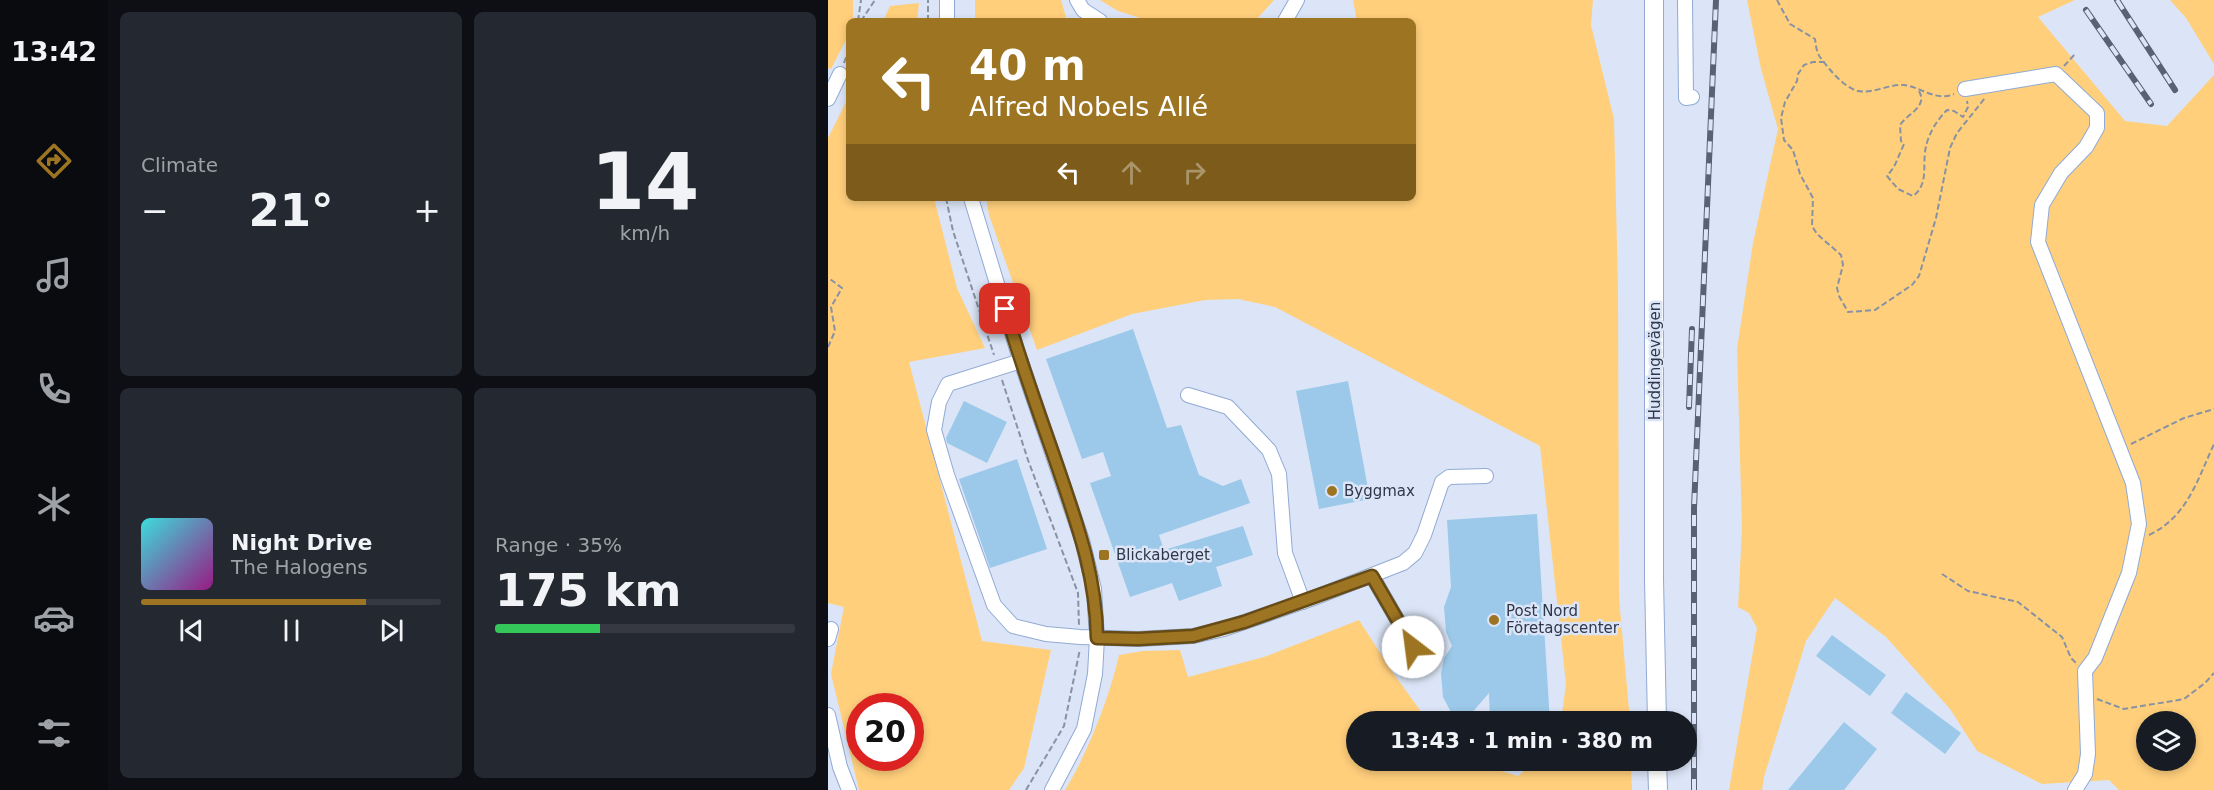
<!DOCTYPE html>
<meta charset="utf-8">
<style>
body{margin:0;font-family:"DejaVu Sans",sans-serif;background:#242831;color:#f1f3f6;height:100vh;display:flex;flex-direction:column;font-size:22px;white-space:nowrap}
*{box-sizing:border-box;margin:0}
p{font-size:20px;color:#9ea1a6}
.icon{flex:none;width:33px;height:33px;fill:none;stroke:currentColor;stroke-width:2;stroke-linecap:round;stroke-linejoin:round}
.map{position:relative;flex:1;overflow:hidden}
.panel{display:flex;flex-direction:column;gap:12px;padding:12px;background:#0d0f14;width:720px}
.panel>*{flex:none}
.hud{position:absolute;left:18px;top:18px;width:570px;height:183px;border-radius:9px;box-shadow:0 3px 9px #0003;background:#9d7422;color:#fff;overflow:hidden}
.fabs{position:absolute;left:1308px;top:711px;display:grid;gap:12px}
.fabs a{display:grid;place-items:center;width:60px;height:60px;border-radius:50%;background:#171b24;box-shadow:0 3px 9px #0003;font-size:30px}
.speed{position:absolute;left:18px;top:693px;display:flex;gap:12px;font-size:30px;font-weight:700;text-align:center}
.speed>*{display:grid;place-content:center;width:78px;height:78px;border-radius:50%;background:#171b24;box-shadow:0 3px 9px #0003;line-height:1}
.speed .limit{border:9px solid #d22;background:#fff;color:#111}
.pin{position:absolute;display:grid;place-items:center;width:51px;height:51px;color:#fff;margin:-26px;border-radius:12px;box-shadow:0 3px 9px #0006}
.me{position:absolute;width:66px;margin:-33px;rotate:330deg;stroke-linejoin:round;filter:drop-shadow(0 0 4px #0008)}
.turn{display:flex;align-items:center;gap:21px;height:126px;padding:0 24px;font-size:27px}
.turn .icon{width:78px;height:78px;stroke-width:2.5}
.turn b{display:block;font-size:42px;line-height:51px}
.lanes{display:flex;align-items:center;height:57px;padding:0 24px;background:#0003;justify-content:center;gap:30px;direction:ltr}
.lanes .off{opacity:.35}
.big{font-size:45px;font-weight:700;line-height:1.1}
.panel .widget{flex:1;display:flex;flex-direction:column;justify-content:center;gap:9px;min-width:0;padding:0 21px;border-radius:9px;background:#242831}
.panel .dial{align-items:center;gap:0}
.dial b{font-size:78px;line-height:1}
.song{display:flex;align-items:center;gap:18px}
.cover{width:72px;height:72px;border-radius:9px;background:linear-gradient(135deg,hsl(180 70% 55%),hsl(310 70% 35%))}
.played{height:6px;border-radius:3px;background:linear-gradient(90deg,#9d7422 75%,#363941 75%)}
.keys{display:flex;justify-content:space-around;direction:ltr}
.heat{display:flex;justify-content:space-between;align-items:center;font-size:33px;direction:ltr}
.charge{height:9px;border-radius:4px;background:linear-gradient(90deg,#34c759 35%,#363941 0)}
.panel .tiles{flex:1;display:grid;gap:12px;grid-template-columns:repeat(2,1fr)}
.trip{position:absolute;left:518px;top:711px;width:351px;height:60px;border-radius:30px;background:#171b24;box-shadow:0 3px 9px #0003;font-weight:700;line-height:60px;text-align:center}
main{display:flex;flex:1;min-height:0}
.tabs{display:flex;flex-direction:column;width:108px;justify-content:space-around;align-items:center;background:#090b0e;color:#9ea1a6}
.tabs .icon{width:42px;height:42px}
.tabs .active{color:#9d7422}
.tabs b{font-size:27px;color:#f1f3f6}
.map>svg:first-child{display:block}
</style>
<main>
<nav class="tabs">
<b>13:42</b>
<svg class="icon active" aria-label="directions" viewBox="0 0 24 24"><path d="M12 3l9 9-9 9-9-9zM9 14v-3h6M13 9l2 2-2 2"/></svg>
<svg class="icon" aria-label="music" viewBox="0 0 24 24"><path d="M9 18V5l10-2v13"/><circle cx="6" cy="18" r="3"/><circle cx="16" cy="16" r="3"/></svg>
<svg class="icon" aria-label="phone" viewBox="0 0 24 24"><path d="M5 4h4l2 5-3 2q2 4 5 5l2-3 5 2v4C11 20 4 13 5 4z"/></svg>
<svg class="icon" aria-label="climate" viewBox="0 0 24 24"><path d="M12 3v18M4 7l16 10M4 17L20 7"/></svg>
<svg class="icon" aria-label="car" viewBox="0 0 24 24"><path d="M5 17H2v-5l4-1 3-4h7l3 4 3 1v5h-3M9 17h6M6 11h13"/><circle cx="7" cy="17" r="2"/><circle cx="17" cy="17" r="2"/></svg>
<svg class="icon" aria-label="filters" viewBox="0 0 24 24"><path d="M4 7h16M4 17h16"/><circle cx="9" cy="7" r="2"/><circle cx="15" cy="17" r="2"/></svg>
</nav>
<section class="panel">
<div class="tiles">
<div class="widget"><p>Climate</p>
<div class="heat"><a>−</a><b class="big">21°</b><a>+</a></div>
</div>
<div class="widget dial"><b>14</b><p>km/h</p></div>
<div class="widget">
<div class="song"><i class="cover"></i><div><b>Night Drive</b><p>The Halogens</p></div></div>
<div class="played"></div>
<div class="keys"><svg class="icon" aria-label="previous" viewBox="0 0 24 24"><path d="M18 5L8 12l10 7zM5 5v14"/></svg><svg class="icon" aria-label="pause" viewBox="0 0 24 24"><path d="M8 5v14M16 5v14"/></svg><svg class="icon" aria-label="next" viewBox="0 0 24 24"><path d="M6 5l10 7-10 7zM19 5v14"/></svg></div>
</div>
<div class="widget"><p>Range · 35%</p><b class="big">175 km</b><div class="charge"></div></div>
</div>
</section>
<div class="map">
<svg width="1386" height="790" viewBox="0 0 1386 790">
<rect width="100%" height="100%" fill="#dbe5f7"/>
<!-- green -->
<g fill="#ffcf7c" fill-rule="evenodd">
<polygon points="0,0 25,0 25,21 21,21 21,34 3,69 0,68"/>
<polygon points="147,0 233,0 238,17 233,21 147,21"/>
<polygon points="272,0 446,0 427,21 322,21 290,11"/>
<polygon points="525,0 765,0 763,25 786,119 790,287 791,598 802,721 733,721 738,684 712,446 447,307 410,299 377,300 304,314 209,350 161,215 158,198 585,198 585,21 529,21"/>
<path d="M 919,0 L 1247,0 L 1210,17 L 1297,121 L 1339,126 L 1386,75 L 1386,790 L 1291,790 L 1281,780 L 1214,784 L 1149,751 L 1122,709 L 1058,637 L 1007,598 L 978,641 L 936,777 L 934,790 L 901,790 L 929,628 L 921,613 L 910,607 L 914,529 L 909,349 L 925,243 L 950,129 L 933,69 ZM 1318,722 L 1358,722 L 1358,760 L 1318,760 Z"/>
<polygon points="1342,0 1386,0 1386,64 1358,18"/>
<polygon points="91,3 89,21 55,21 62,6"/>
<path d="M 21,96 L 21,198 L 106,198 L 129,288 L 157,348 L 81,362 L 154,641 L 223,650 L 196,768 L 181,790 L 31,790 L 3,674 L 16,607 L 0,603 L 0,138 ZM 32,706 L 82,706 L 82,758 L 32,758 Z"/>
<path d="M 531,620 L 565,673 L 600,721 L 528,722 L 528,760 L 641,761 L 690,776 L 708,761 L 803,761 L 804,790 L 237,790 C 259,755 282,696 291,655 L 315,651 L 352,650 L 360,677 L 436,657 Z"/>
</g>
<!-- building -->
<g fill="#9cc9e9">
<polygon points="305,329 339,428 353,425 371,475 395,486 413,479 422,503 331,535 336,550 415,526 425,555 388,567 394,586 351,601 344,583 302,597 262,483 283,476 275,452 254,459 218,359"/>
<polygon points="520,381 542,499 491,509 468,391"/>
<polygon points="136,401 179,422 159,463 119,443 118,438"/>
<polygon points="189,459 219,549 162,568 131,479"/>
<polygon points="709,514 722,722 662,722 661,693 636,722 628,722 615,697 613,674 616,658 624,646 618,632 616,607 623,587 619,520"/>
<polygon points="1004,635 1058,675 1042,696 988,656"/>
<polygon points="1078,692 1133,733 1117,754 1063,713"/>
<polygon points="1016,722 1049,749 1016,790 960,790"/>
</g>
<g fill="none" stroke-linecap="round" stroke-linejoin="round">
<!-- minor casing -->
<g stroke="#91aad3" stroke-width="16">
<g id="minor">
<polyline points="119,0 119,21"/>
<polyline points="249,0 255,10 272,21"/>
<polyline points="857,0 858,98 864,97"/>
<polyline points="457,21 469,0"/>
<polyline points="1137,89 1228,74 1269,113 1269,128 1258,147 1233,173 1214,205 1210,242 1305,483 1311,524 1301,573 1267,658 1257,671 1260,754 1257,774 1247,790"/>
<polyline points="0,99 12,74"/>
<polyline points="143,198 190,353 254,540 266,589 269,638 267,674 256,729 224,790"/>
<polyline points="193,361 120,384 111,402 106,430 119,475 166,605 185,626 218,634 252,637 310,639 365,636 396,629 483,599 575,563 587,553 596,535 614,482 621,477 658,476"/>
<polyline points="360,395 400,407 441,450 451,474 457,553 475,602"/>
<polyline points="544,576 585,647"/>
<polyline points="0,639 3,629"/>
<polyline points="0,715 12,767 21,790"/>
</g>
</g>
<!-- major casing -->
<g stroke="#91aad3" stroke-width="20">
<g id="major">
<polyline points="826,0 826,579 829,722"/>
<polyline points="829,760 830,790"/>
</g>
</g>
<!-- path -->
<g stroke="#8892a3" stroke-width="2" stroke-dasharray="6 3" stroke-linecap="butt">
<path d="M 949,0 L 962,24 L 987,39 C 988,45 988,51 992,57 C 1000,68 1016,88 1030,91 C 1045,94 1061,84 1076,85 C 1093,87 1108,102 1126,94"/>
<polyline points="30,21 33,0"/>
<polyline points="33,21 47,0"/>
<polyline points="100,21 100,0"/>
<polyline points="997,62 985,62 976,65 970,74 969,81 957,102 953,118 956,140 965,150 972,174 985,198 984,226 989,234 1013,255 1015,265 1009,288 1011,296 1020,312 1047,310 1084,285 1091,276 1108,218 1122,148 1129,133 1157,98"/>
<polyline points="16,63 21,50"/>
<polyline points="1236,66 1248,53"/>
<path d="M 1091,91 C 1100,107 1080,113 1072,125 L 1073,141 L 1076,144 L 1066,167 L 1059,176 L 1070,189 L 1085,196 C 1100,185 1095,168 1097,152 C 1099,136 1108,121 1119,110 L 1126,111 L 1135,117 L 1140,107 L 1139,101"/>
<polyline points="118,198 125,231 166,355"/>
<polyline points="0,347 7,331 3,307 14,288 2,279"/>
<polyline points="174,380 200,460 250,593 251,626"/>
<polyline points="1303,444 1356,418 1386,409"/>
<path d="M 1321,535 C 1359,517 1369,481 1386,444"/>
<polyline points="1114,574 1140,591 1190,602 1234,637 1243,658 1248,663"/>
<polyline points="1269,699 1296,709 1356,699 1377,683 1386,673"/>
<polyline points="198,790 236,726 252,649"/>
</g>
<!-- minor -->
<use href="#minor" stroke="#fff" stroke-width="14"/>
<!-- major -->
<use href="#major" stroke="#fff" stroke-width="18"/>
<!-- rail casing -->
<g stroke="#586274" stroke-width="6">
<g id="rail">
<polyline points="1289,0 1347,90"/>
<polyline points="1258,10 1323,104"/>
<polyline points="861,407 864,329"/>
<polyline points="866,790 866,508 888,0"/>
</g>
</g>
<!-- rail -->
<use href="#rail" stroke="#dbe5f7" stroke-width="4" stroke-dasharray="11" stroke-linecap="butt"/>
</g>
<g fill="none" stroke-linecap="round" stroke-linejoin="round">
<!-- route casing -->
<g stroke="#664b16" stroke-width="15">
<path id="route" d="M 177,309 C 192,361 211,413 229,465 C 249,524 268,574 269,638 L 310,639 L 365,636 L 416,622 L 544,576 L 585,647"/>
</g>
<!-- route -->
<use href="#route" stroke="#9d7422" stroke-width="10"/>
</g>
<!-- markers -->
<g fill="#9d7422" stroke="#dbe5f7" stroke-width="2">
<circle cx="504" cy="491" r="6"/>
<rect x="270" y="549" width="12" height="12" rx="3"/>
<circle cx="666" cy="620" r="6"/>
</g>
<g text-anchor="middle" stroke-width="5" stroke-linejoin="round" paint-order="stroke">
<!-- street labels -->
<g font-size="15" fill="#2e3849" stroke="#dbe5f7">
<text transform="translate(827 361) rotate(-90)" y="5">Huddingevägen</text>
</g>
<!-- poi labels -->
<g font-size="15" fill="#2e3849" stroke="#dbe5f7" text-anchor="start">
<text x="516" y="496">Byggmax</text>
<text x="288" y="560">Blickaberget</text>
<text x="678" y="616">Post Nord<tspan x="678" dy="17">Företagscenter</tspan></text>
</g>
</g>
</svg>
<div class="fabs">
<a><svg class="icon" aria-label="layers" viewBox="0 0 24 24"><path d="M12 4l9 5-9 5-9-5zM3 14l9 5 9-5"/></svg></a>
</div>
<div class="speed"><div class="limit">20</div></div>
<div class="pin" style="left:177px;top:309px;background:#d93025"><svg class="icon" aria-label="arrive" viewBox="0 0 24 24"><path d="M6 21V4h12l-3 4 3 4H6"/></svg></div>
<svg class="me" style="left:585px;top:647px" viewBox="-20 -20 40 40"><circle r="19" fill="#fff"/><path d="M0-13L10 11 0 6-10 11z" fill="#9d7422"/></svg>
<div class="trip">13:43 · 1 min · 380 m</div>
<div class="hud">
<div class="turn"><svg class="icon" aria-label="left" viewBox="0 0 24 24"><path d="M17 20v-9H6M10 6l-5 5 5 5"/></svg><div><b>40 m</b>Alfred Nobels Allé</div></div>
<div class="lanes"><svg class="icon" aria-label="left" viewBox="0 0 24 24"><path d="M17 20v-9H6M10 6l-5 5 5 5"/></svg><svg class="icon off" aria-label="ahead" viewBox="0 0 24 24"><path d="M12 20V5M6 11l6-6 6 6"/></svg><svg class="icon off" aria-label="right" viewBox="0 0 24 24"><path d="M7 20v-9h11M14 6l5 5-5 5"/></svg></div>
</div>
</div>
</main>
